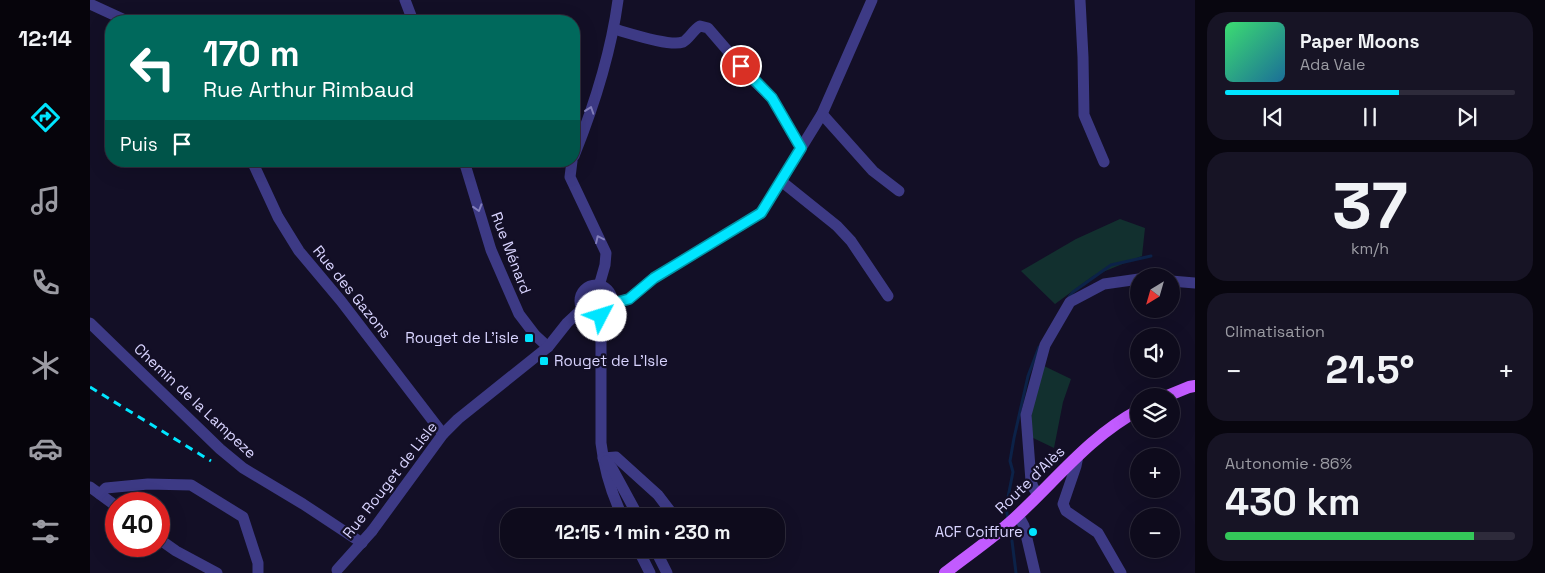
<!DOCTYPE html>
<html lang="fr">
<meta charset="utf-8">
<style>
body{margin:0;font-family:"Space Grotesk",sans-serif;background:#171425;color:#f1f3f6;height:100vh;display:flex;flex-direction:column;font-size:19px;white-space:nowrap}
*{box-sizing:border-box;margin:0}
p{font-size:16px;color:#9b9ba3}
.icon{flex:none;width:28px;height:28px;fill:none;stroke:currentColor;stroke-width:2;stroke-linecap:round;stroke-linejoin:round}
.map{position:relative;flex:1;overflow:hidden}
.side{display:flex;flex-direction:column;gap:12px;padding:12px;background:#08060f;width:350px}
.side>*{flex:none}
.hud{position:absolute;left:15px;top:15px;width:475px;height:152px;border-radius:20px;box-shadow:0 5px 20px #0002,0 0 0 1px #2e2b3b;background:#00695c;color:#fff;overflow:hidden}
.needle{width:32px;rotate:217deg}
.controls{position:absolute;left:1040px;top:268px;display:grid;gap:10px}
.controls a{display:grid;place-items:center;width:50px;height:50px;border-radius:50%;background:#0e0b1c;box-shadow:0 5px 20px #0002,0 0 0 1px #2e2b3b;font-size:25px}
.speed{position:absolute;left:15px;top:492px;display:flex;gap:10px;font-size:25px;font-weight:700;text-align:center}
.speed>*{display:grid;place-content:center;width:65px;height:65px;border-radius:50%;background:#0e0b1c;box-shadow:0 5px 20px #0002,0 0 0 1px #2e2b3b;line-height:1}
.speed .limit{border:8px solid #d22;background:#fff;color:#111}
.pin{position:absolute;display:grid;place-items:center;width:42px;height:42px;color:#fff;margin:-21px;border:2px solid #fff;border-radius:50%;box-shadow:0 1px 5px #0007}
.me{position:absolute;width:55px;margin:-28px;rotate:50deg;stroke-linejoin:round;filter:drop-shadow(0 0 4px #0008)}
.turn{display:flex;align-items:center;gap:18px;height:105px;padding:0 15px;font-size:22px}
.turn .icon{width:65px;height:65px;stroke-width:2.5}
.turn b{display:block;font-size:35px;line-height:42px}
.then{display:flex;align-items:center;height:48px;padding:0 15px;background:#0003;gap:10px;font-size:19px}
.big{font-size:38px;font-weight:700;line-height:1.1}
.side .tile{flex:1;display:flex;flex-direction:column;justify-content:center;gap:8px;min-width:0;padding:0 18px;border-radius:20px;background:#171425}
.side .dial{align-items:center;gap:0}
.dial b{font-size:65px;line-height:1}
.song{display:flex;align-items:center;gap:15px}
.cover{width:60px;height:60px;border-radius:8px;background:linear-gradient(135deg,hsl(140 70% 55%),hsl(200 70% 35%))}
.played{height:5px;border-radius:2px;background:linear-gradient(90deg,#00e5ff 60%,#2e2b3b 60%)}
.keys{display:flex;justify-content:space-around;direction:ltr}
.heat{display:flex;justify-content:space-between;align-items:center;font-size:28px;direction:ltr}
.charge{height:8px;border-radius:4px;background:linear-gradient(90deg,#34c759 86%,#2e2b3b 0)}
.trip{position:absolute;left:410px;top:508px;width:285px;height:50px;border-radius:20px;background:#0e0b1c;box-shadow:0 5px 20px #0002,0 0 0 1px #2e2b3b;font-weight:700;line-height:50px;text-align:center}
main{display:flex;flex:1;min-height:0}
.tabs{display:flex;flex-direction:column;width:90px;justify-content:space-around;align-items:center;background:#06040b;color:#9b9ba3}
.tabs .icon{width:35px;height:35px}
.tabs .on{color:#00e5ff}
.tabs b{font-size:22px;color:#f1f3f6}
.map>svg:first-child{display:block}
</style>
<main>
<nav class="tabs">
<b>12:14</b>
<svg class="icon on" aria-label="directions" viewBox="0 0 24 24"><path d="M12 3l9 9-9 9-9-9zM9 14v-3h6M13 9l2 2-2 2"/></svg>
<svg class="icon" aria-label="music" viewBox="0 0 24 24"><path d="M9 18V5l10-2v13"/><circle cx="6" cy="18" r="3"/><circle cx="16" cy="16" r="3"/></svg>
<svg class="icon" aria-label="phone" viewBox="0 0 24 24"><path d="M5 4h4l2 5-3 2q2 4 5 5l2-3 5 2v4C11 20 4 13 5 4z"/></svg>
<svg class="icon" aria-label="climate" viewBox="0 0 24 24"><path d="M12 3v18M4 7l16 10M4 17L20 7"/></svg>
<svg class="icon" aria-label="car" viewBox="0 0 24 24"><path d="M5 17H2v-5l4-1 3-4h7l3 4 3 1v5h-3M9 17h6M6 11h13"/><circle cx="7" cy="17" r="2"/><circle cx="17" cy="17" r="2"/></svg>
<svg class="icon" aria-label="filters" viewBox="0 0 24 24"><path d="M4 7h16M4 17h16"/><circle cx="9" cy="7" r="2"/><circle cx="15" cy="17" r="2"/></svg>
</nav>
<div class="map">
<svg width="1105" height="573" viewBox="0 0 1105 573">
<rect width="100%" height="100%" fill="#130f26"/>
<!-- green -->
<g fill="#12302f">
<polygon points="1030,219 1055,228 1052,256 1003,276 965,304 931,271 986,239"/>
<polygon points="954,366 981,379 973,402 964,448 939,436 944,392"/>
</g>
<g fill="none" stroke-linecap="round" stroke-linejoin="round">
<!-- stream -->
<g stroke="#0c2248" stroke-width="3">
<polyline points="979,297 983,292 1021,265 1061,256"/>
<polyline points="918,520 916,507 923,472 920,461 924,438 938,376 949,347"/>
<polyline points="922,541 926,573"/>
</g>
<!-- minor -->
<g stroke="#3d3a85" stroke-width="11">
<polyline points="315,0 323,21"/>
<polyline points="990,0 993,57 994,115 1014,162"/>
<polyline points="0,4 37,21"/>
<path d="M 524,29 C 539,33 580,47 593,42 C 599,39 603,30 610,26 L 618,28 L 662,79 L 682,98 L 711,148"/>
<polyline points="732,114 783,171 809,191"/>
<path d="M 484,156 C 504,106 521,53 528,0"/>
<polyline points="162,161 188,217 209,251 251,301 353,434"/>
<polyline points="374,161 401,250 429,314 445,335 458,347"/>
<polyline points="482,161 480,177 516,253 515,265 509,286"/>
<polyline points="691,181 747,226 761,241 798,296"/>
<polyline points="1081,281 1105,283"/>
<circle cx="506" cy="301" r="16"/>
<polyline points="522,302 528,302 539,299 564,278 671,213 732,114 782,0"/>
<path d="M 511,316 L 511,443 C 514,469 521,492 532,516"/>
<polyline points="0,323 130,449 153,468 213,504 272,543"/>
<polyline points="988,456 986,466 973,504 976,511 1008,533 1031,573"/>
<polyline points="513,458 526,457 568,495 584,516"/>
<polyline points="516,461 522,468 548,516"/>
<polyline points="0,487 26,506"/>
<polyline points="10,494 16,488 58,484 101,485 153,517 168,563 168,573"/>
<polyline points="948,495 943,487 941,481 936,415 955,345 980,302 1014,284 1049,279"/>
<polyline points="928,515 934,526 945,573"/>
<polyline points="282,531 353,434 368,419 458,347 477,323 492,309"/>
<polyline points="69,539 86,551 127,573"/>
<polyline points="548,549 560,573"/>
<polyline points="565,549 577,573"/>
</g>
<!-- major -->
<g stroke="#c25bff" stroke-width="12">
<polyline points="1077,396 1099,387 1105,386"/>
<path d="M 855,573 C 879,554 905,537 927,516 C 967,479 1000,436 1049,410"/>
</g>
<!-- rail -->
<polyline stroke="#00e5ff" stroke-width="3" stroke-dasharray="8 6" stroke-linecap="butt" points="0,387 121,461"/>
<!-- minor-bridge -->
<polyline stroke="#3d3a85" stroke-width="11" points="247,570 282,531"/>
</g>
<!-- one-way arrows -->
<defs><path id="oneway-chevron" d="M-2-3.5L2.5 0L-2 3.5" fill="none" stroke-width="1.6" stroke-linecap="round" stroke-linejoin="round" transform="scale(1.25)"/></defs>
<g stroke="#837fbc">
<use href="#oneway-chevron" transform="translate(500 110) rotate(-71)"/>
<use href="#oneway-chevron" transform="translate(388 208) rotate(73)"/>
<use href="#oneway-chevron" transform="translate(509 239) rotate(-115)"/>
</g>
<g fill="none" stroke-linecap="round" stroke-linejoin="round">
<!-- route casing -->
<g stroke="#0095a6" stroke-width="12">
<polyline id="route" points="511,316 518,311 522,302 528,302 539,299 564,278 671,213 711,148 682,98 651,66"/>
</g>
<!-- route -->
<use href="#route" stroke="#00e5ff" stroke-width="9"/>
</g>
<!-- markers -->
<g fill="#00e5ff" stroke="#130f26" stroke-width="2">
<rect x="434" y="333" width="10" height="10" rx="2.5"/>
<rect x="449" y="356" width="10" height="10" rx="2.5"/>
<circle cx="943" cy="532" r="5"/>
</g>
<g text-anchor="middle" stroke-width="4.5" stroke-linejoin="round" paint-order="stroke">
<!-- street labels -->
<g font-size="15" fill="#d9d4ff" stroke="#130f26">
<text transform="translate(421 253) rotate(69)" y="5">Rue Ménard</text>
<text transform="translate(262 292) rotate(51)" y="5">Rue des Gazons</text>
<text transform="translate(105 401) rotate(43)" y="5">Chemin de la Lampeze</text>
<text transform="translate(300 480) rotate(-52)" y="5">Rue Rouget de Lisle</text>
<text transform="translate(940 480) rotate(-44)" y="5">Route d'Alès</text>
</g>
<!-- poi labels -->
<g font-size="15" fill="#d9d4ff" stroke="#130f26" text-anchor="end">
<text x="429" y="343">Rouget de L'isle</text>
<text x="464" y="366" text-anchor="start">Rouget de L'Isle</text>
<text x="933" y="537">ACF Coiffure</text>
</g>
</g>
</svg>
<div class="controls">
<a><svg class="needle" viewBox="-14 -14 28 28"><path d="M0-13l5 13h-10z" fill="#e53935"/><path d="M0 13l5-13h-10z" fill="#9b9ba3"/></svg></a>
<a><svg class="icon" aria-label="sound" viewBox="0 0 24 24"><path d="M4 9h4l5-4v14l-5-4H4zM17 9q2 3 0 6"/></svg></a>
<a><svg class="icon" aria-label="layers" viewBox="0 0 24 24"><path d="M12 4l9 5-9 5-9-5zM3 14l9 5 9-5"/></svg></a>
<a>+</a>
<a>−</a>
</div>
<div class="speed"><div class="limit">40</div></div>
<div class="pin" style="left:651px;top:66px;background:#d93025"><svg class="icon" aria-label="arrive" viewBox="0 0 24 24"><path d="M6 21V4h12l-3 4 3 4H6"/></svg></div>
<svg class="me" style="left:511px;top:316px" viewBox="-20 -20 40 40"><circle r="19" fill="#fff"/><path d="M0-13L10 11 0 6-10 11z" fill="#00e5ff"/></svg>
<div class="trip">12:15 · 1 min · 230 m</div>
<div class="hud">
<div class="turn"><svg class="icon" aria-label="left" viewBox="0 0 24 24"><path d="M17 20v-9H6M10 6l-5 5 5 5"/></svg><div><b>170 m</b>Rue Arthur Rimbaud</div></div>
<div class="then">Puis<svg class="icon" aria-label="arrive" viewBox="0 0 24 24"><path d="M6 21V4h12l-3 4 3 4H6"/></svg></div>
</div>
</div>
<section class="side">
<div class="tile">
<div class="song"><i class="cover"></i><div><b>Paper Moons</b><p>Ada Vale</p></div></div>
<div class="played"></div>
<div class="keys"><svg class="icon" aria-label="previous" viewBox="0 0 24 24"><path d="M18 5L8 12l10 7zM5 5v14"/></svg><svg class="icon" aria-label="pause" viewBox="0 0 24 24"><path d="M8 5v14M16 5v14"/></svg><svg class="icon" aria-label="next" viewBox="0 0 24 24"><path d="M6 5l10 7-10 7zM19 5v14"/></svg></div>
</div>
<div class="tile dial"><b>37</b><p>km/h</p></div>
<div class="tile"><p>Climatisation</p>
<div class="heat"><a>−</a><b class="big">21.5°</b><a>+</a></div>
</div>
<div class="tile"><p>Autonomie · 86%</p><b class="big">430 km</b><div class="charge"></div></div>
</section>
</main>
